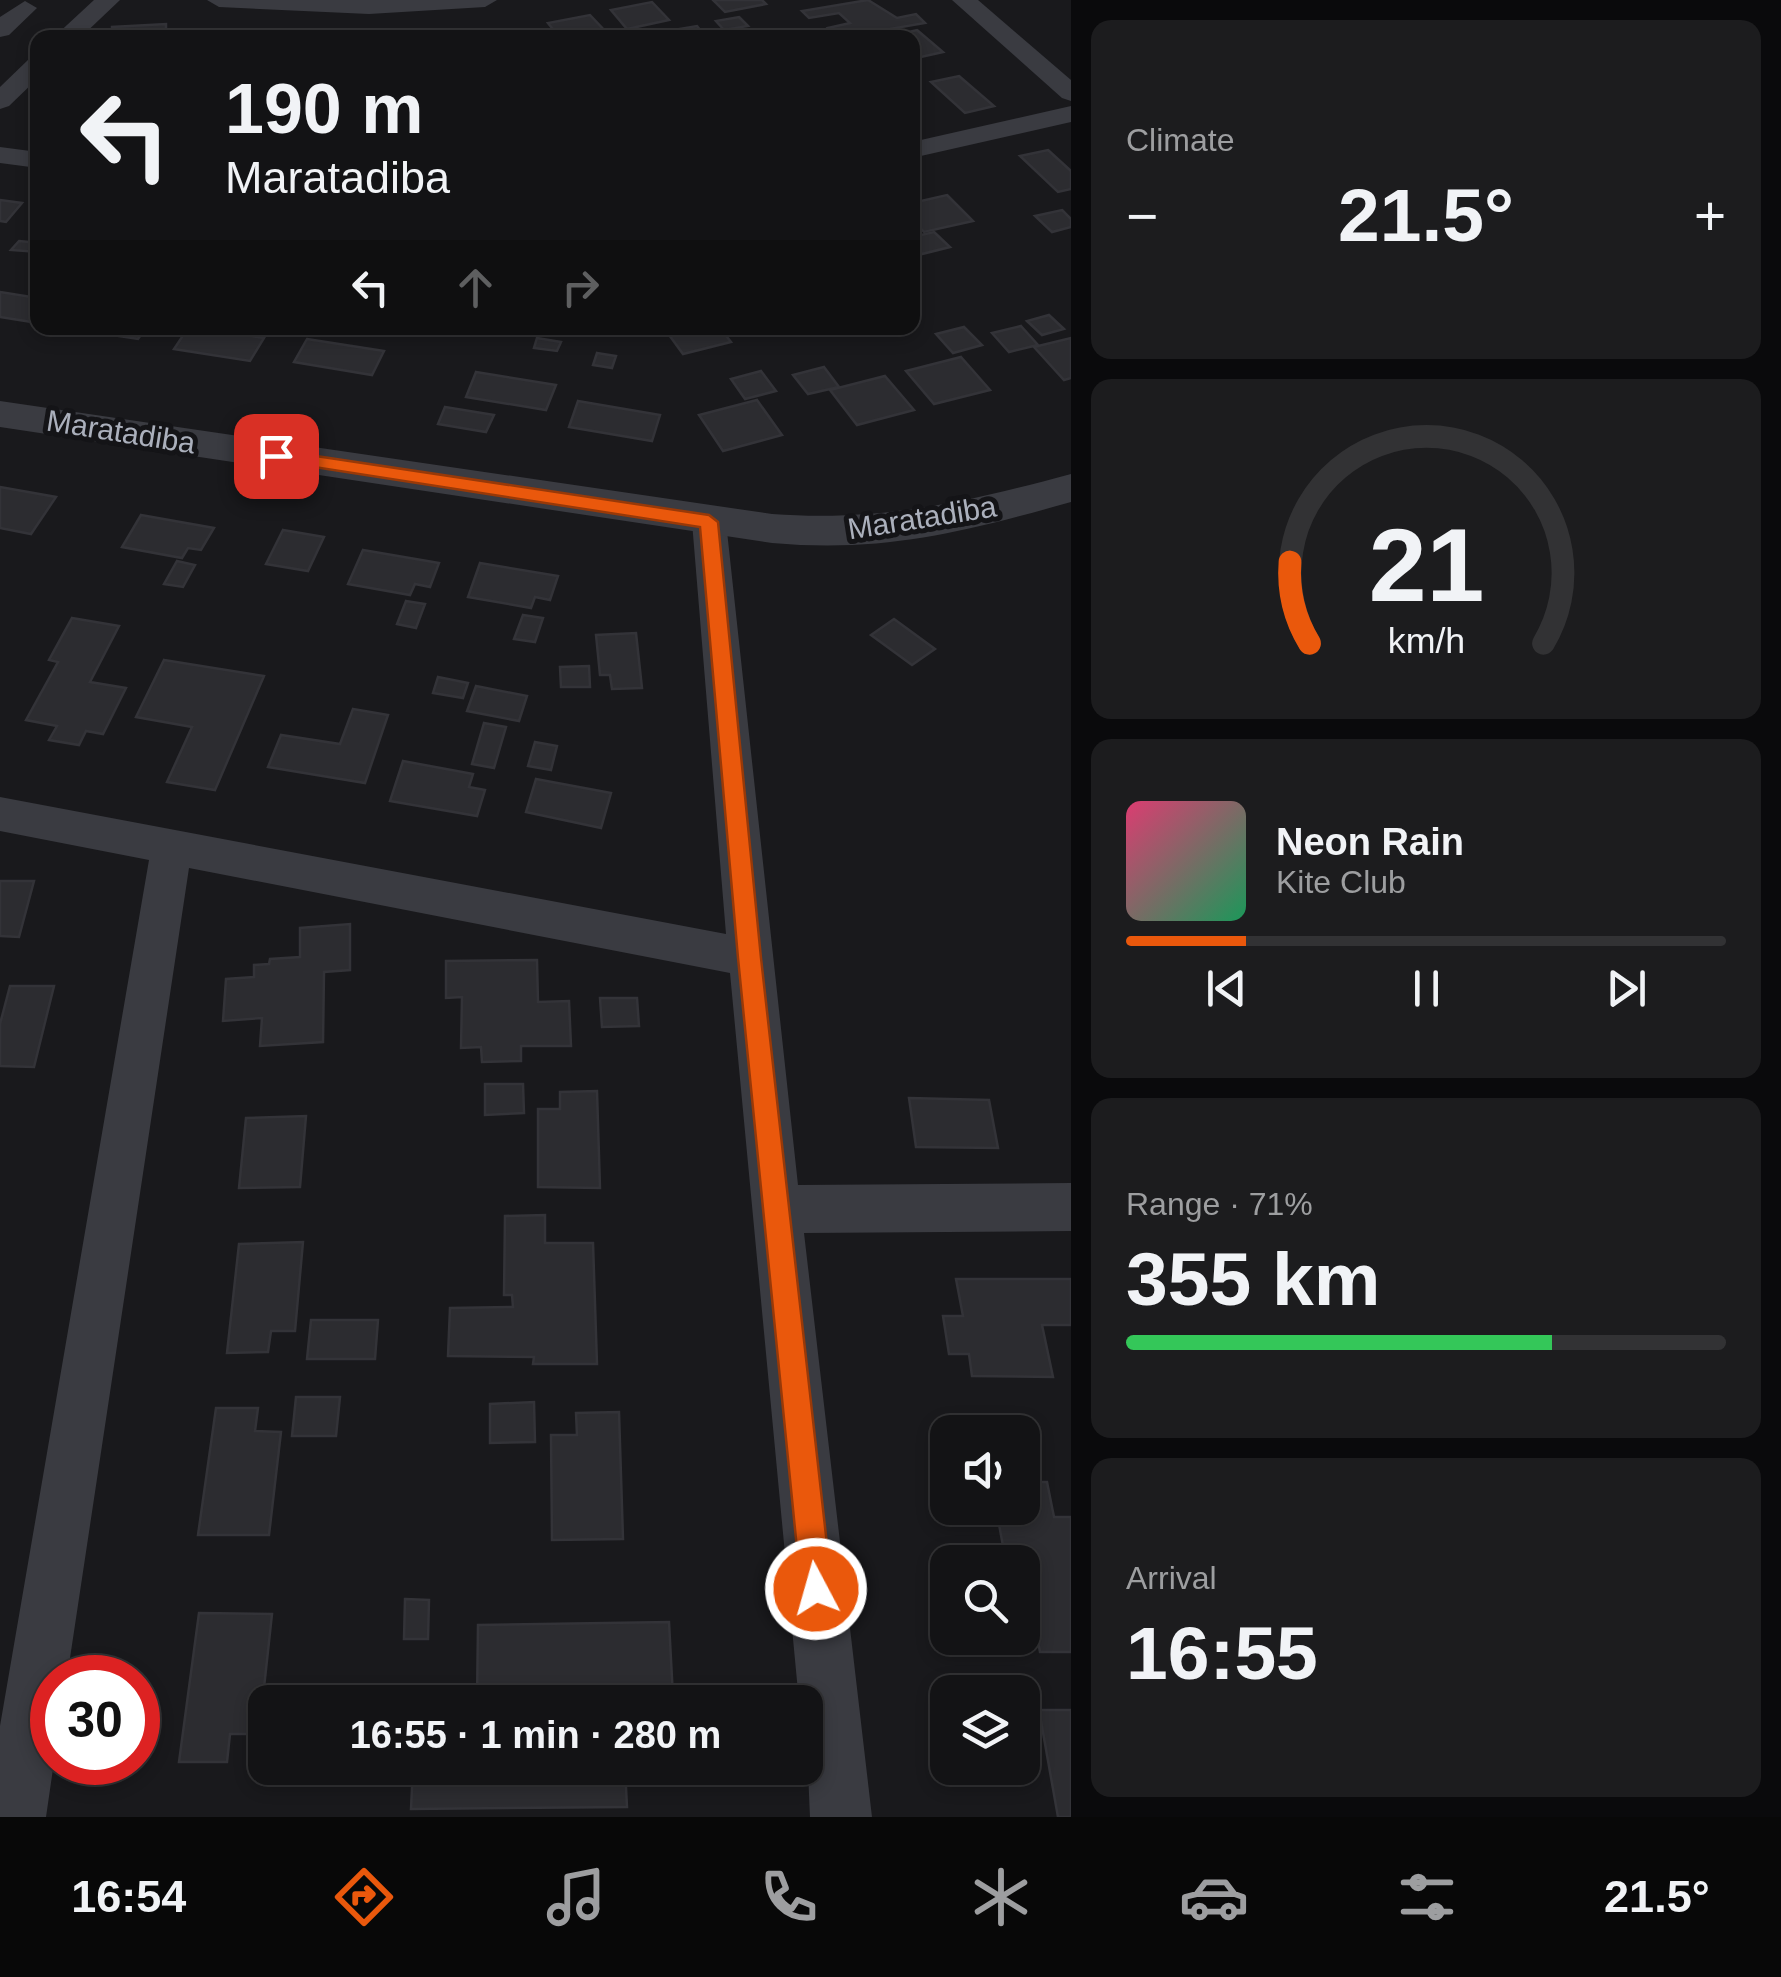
<!DOCTYPE html>
<meta charset="utf-8">
<style>
body{margin:0;font-family:Arial,sans-serif;background:#1c1c1e;color:#f1f3f6;height:100vh;display:flex;flex-direction:column;font-size:38px;white-space:nowrap}
*{box-sizing:border-box;margin:0}
p{font-size:32px;color:#9d9ea0}
.icon{flex:none;width:55px;height:55px;fill:none;stroke:currentColor;stroke-width:2;stroke-linecap:round;stroke-linejoin:round}
.map{position:relative;flex:1;overflow:hidden}
.drawer{display:flex;flex-direction:column;gap:20px;padding:20px;background:#0a0a0c;width:710px}
.drawer>*{flex:none}
.hud{position:absolute;left:30px;top:30px;width:890px;height:305px;border-radius:20px;box-shadow:0 5px 15px #0003,0 0 0 2px #323234;background:#131315;color:#f1f3f6;overflow:hidden}
.controls{position:absolute;left:930px;top:1415px;display:grid;gap:20px}
.controls a{display:grid;place-items:center;width:110px;height:110px;border-radius:20px;background:#131315;box-shadow:0 5px 15px #0003,0 0 0 2px #323234;font-size:50px}
.speed{position:absolute;left:30px;top:1655px;display:flex;gap:20px;font-size:50px;font-weight:700;text-align:center}
.speed>*{display:grid;place-content:center;width:130px;height:130px;border-radius:50%;background:#131315;box-shadow:0 5px 15px #0003,0 0 0 2px #323234;line-height:1}
.speed .limit{border:15px solid #d22;background:#fff;color:#111}
.pin{position:absolute;display:grid;place-items:center;width:85px;height:85px;color:#fff;margin:-42px;border-radius:20px;box-shadow:0 5px 15px #0006}
.me{position:absolute;width:110px;margin:-55px;rotate:354deg;stroke-linejoin:round;filter:drop-shadow(0 0 8px #0008)}
.turn{display:flex;align-items:center;gap:35px;height:210px;padding:0 30px;font-size:45px}
.turn .icon{width:130px;height:130px;stroke-width:2.5}
.turn b{display:block;font-size:70px;line-height:85px}
.lanes{display:flex;align-items:center;height:95px;padding:0 30px;background:#0003;justify-content:center;gap:50px;direction:ltr}
.lanes .off{opacity:.35}
.big{font-size:75px;font-weight:700;line-height:1.1}
.drawer .tile{flex:1;display:flex;flex-direction:column;justify-content:center;gap:15px;min-width:0;padding:0 35px;border-radius:20px;background:#1c1c1e}
.drawer .dial{align-items:center;gap:0}
.dial svg{height:260px;overflow:visible;fill:none;stroke:#323234;stroke-width:7;stroke-linecap:round;text-anchor:middle}
.dial text{fill:#f1f3f6;stroke:none}
.song{display:flex;align-items:center;gap:30px}
.cover{width:120px;height:120px;border-radius:15px;background:linear-gradient(135deg,hsl(340 70% 55%),hsl(150 70% 35%))}
.played{height:10px;border-radius:5px;background:linear-gradient(90deg,#ea580c 20%,#323234 20%)}
.keys{display:flex;justify-content:space-around;direction:ltr}
.heat{display:flex;justify-content:space-between;align-items:center;font-size:55px;direction:ltr}
.charge{height:15px;border-radius:8px;background:linear-gradient(90deg,#34c759 71%,#323234 0)}
.trip{position:absolute;left:248px;top:1685px;width:575px;height:100px;border-radius:20px;background:#131315;box-shadow:0 5px 15px #0003,0 0 0 2px #323234;font-weight:700;line-height:100px;text-align:center}
.menu{display:flex;height:160px;justify-content:space-around;align-items:center;background:#080808;color:#9d9ea0}
.menu .icon{width:70px;height:70px}
.menu .selected{color:#ea580c}
.menu b{font-size:45px;color:#f1f3f6}
main{display:flex;flex:1;min-height:0}
.map>svg:first-child{display:block}
</style>
<main>
<div class="map">
<svg width="1071" height="1817" viewBox="0 0 1071 1817">
<rect width="100%" height="100%" fill="#19191c"/>
<!-- building -->
<g fill="#2c2c30" stroke="#333338" stroke-width="2.5">
<polygon points="713,0 762,0 766,4 725,12"/>
<polygon points="868,0 897,18 916,14 925,23 838,38 828,28 850,23 839,13 809,18 802,11"/>
<polygon points="652,2 669,20 627,29 611,10"/>
<polygon points="590,15 607,33 560,38 548,23"/>
<polygon points="739,17 748,26 724,30 716,21"/>
<polygon points="166,24 166,35 112,38 112,27"/>
<polygon points="697,26 704,35 680,38 673,30"/>
<polygon points="917,30 943,52 912,59 912,38 887,37"/>
<polygon points="959,76 994,106 965,113 931,82"/>
<polygon points="1048,150 1071,171 1071,189 1058,192 1020,156"/>
<polygon points="947,195 973,221 924,232 912,220 912,203"/>
<polygon points="0,200 22,203 6,222 0,221"/>
<polygon points="1062,210 1071,219 1071,227 1052,232 1035,216"/>
<polygon points="934,232 950,247 922,254 912,244 912,237"/>
<polygon points="19,241 38,243 38,252 11,250"/>
<polygon points="0,292 38,298 38,323 0,317"/>
<polygon points="1049,315 1064,329 1042,335 1027,321"/>
<polygon points="1021,326 1038,345 1009,352 992,333"/>
<polygon points="964,327 982,345 953,353 936,334"/>
<polygon points="66,328 146,328 138,339"/>
<polygon points="188,328 198,328 264,338 250,361 174,349"/>
<polygon points="664,328 720,328 731,342 683,354"/>
<polygon points="537,338 561,342 557,351 534,348"/>
<polygon points="1071,338 1071,378 1064,380 1034,347"/>
<polygon points="307,339 384,351 372,375 294,362"/>
<polygon points="597,353 616,356 612,368 593,365"/>
<polygon points="961,357 990,390 934,404 906,371"/>
<polygon points="824,367 839,387 808,394 793,375"/>
<polygon points="761,371 776,391 745,399 731,379"/>
<polygon points="476,372 556,385 546,410 466,397"/>
<polygon points="885,376 914,410 857,425 830,390"/>
<polygon points="757,400 782,435 723,451 699,415"/>
<polygon points="578,401 660,415 652,441 569,427"/>
<polygon points="445,407 494,415 486,432 438,424"/>
<polygon points="0,487 56,497 31,534 0,528"/>
<polygon points="141,515 214,528 201,550 188,548 182,558 122,547"/>
<polygon points="283,530 324,537 308,571 266,564"/>
<polygon points="363,550 439,563 430,587 415,584 410,595 348,584"/>
<polygon points="177,561 195,565 183,587 164,584"/>
<polygon points="480,563 558,576 550,600 535,597 531,608 468,597"/>
<polygon points="406,601 425,604 416,628 397,624"/>
<polygon points="523,615 543,618 535,642 514,639"/>
<polygon points="72,618 119,626 90,682 126,688 103,734 86,731 79,745 49,740 57,726 26,720 58,662 49,660"/>
<polygon points="894,619 935,649 912,665 871,635"/>
<polygon points="636,633 642,688 612,689 610,675 600,675 596,635"/>
<polygon points="164,660 264,676 215,790 167,782 192,727 136,717"/>
<polygon points="589,666 590,687 561,687 560,667"/>
<polygon points="438,677 468,683 463,698 433,693"/>
<polygon points="476,686 527,696 519,721 467,711"/>
<polygon points="353,709 388,715 365,783 268,767 281,735 340,744"/>
<polygon points="484,723 506,727 494,768 472,764"/>
<polygon points="535,742 557,746 551,770 528,766"/>
<polygon points="403,761 473,774 469,787 485,790 477,816 390,801"/>
<polygon points="536,779 611,793 601,828 526,812"/>
<polygon points="0,881 34,881 19,937 0,936"/>
<polygon points="350,924 350,970 324,972 323,1042 260,1046 262,1018 223,1021 226,979 254,977 254,965 269,964 270,959 300,957 300,928"/>
<polygon points="537,960 538,1002 569,1001 571,1046 521,1046 521,1061 482,1062 481,1047 461,1048 462,997 446,998 446,961"/>
<polygon points="10,986 54,986 34,1067 0,1066 0,1024"/>
<polygon points="600,998 637,998 639,1026 602,1027"/>
<polygon points="485,1084 523,1084 524,1113 485,1115"/>
<polygon points="597,1091 600,1188 538,1187 538,1109 560,1109 560,1092"/>
<polygon points="909,1098 989,1100 998,1148 916,1147"/>
<polygon points="306,1116 300,1187 239,1188 246,1118"/>
<polygon points="545,1215 545,1243 593,1243 597,1364 533,1364 534,1357 448,1356 450,1308 513,1307 512,1295 504,1295 505,1216"/>
<polygon points="303,1242 295,1331 271,1331 268,1352 227,1353 239,1244"/>
<polygon points="956,1279 1071,1279 1071,1325 1042,1325 1053,1377 972,1376 969,1354 949,1354 943,1316 963,1316"/>
<polygon points="311,1320 378,1320 375,1359 307,1359"/>
<polygon points="296,1397 340,1397 336,1436 292,1436"/>
<polygon points="534,1402 535,1442 490,1443 490,1404"/>
<polygon points="216,1408 258,1408 255,1431 281,1432 269,1535 198,1535"/>
<polygon points="619,1412 623,1539 552,1540 551,1435 577,1435 576,1413"/>
<polygon points="1022,1482 1047,1482 1054,1517 1071,1517 1071,1652 1040,1652 1021,1546 1003,1546 996,1508 1022,1508"/>
<polygon points="405,1599 429,1600 428,1639 404,1639"/>
<polygon points="199,1613 272,1614 259,1734 230,1734 227,1762 179,1762"/>
<polygon points="669,1622 673,1697 623,1697 623,1702 477,1702 478,1625"/>
<polygon points="1039,1710 1071,1710 1071,1817 1058,1817"/>
<polygon points="275,1768 325,1768 324,1776 274,1776"/>
<polygon points="413,1768 625,1768 627,1807 411,1809"/>
</g>
<g fill="none" stroke-linecap="round" stroke-linejoin="round">
<!-- minor -->
<g fill="#3a3b41" fill-rule="evenodd">
<polygon points="94,0 120,0 80,38 53,38"/>
<polygon points="207,0 497,0 485,7 369,14 219,7"/>
<polygon points="952,0 978,0 1071,80 1071,101 1062,98"/>
<polygon points="25,1 37,8 9,35 0,37 0,17"/>
<polygon points="38,57 38,78 9,106 0,109 0,87 29,59"/>
<polygon points="1071,106 1071,122 912,158 912,142"/>
<polygon points="0,147 38,152 38,168 0,163"/>
<polygon points="709,510 721,514 726,522 798,1185 1071,1183 1071,1231 804,1233 872,1817 810,1817 805,1702 799,1702 730,973 189,868 67,1678 52,1678 54,1762 46,1817 0,1817 0,1726 149,860 0,831 0,797 726,934 692,522 697,514"/>
</g>
<!-- tertiary -->
<path fill="#3a3b41" fill-rule="evenodd" d="M 0,401 L 772,514 C 881,522 967,502 1071,474 L 1071,502 C 964,532 884,553 772,543 L 0,427 Z"/>
</g>
<!-- route -->
<polygon fill="#ea580c" stroke="#983908" stroke-width="2.5" points="276,450 709,515 718,522 761,958 832,1589 827,1600 816,1604 806,1600 801,1589 738,958 700,527 269,460 269,452"/>
<g text-anchor="middle" stroke-width="10" stroke-linejoin="round" paint-order="stroke">
<!-- far-street labels -->
<g font-size="30" fill="#abb0bc" stroke="#141417">
<text transform="translate(121 432) rotate(9)" y="10">Maratadiba</text>
<text transform="translate(922 518) rotate(-9)" y="10">Maratadiba</text>
</g>
</g>
</svg>
<div class="controls">
<a><svg class="icon" aria-label="sound" viewBox="0 0 24 24"><path d="M4 9h4l5-4v14l-5-4H4zM17 9q2 3 0 6"/></svg></a>
<a><svg class="icon" aria-label="search" viewBox="0 0 24 24"><circle cx="10" cy="10" r="6"/><path d="M15 15l6 6"/></svg></a>
<a><svg class="icon" aria-label="layers" viewBox="0 0 24 24"><path d="M12 4l9 5-9 5-9-5zM3 14l9 5 9-5"/></svg></a>
</div>
<div class="speed"><div class="limit">30</div></div>
<div class="pin" style="left:276px;top:456px;background:#d93025"><svg class="icon" aria-label="arrive" viewBox="0 0 24 24"><path d="M6 21V4h12l-3 4 3 4H6"/></svg></div>
<svg class="me" style="left:816px;top:1589px" viewBox="-20 -20 40 40"><circle r="17" fill="#ea580c" stroke="#fff" stroke-width="3"/><path d="M0-11L8 9 0 5-8 9z" fill="#fff"/></svg>
<div class="trip">16:55 · 1 min · 280 m</div>
<div class="hud">
<div class="turn"><svg class="icon" aria-label="left" viewBox="0 0 24 24"><path d="M17 20v-9H6M10 6l-5 5 5 5"/></svg><div><b>190 m</b>Maratadiba</div></div>
<div class="lanes"><svg class="icon" aria-label="left" viewBox="0 0 24 24"><path d="M17 20v-9H6M10 6l-5 5 5 5"/></svg><svg class="icon off" aria-label="ahead" viewBox="0 0 24 24"><path d="M12 20V5M6 11l6-6 6 6"/></svg><svg class="icon off" aria-label="right" viewBox="0 0 24 24"><path d="M7 20v-9h11M14 6l5 5-5 5"/></svg></div>
</div>
</div>
<section class="drawer">
<div class="tile"><p>Climate</p>
<div class="heat"><a>−</a><b class="big">21.5°</b><a>+</a></div>
</div>
<div class="tile dial"><svg viewBox="0 0 100 80">
<path d="M14 69A42 42 0 1 1 86 69"/>
<path d="M14 69A42 42 0 0 1 8 44" stroke="#ea580c"/>
<text x="50" y="56" font-size="32" font-weight="700">21</text>
<text x="50" y="72" font-size="11">km/h</text>
</svg></div>
<div class="tile">
<div class="song"><i class="cover"></i><div><b>Neon Rain</b><p>Kite Club</p></div></div>
<div class="played"></div>
<div class="keys"><svg class="icon" aria-label="previous" viewBox="0 0 24 24"><path d="M18 5L8 12l10 7zM5 5v14"/></svg><svg class="icon" aria-label="pause" viewBox="0 0 24 24"><path d="M8 5v14M16 5v14"/></svg><svg class="icon" aria-label="next" viewBox="0 0 24 24"><path d="M6 5l10 7-10 7zM19 5v14"/></svg></div>
</div>
<div class="tile"><p>Range · 71%</p><b class="big">355 km</b><div class="charge"></div></div>
<div class="tile"><p>Arrival</p><b class="big">16:55</b></div>
</section>
</main>
<nav class="menu">
<b>16:54</b>
<svg class="icon selected" aria-label="directions" viewBox="0 0 24 24"><path d="M12 3l9 9-9 9-9-9zM9 14v-3h6M13 9l2 2-2 2"/></svg>
<svg class="icon" aria-label="music" viewBox="0 0 24 24"><path d="M9 18V5l10-2v13"/><circle cx="6" cy="18" r="3"/><circle cx="16" cy="16" r="3"/></svg>
<svg class="icon" aria-label="phone" viewBox="0 0 24 24"><path d="M5 4h4l2 5-3 2q2 4 5 5l2-3 5 2v4C11 20 4 13 5 4z"/></svg>
<svg class="icon" aria-label="climate" viewBox="0 0 24 24"><path d="M12 3v18M4 7l16 10M4 17L20 7"/></svg>
<svg class="icon" aria-label="car" viewBox="0 0 24 24"><path d="M5 17H2v-5l4-1 3-4h7l3 4 3 1v5h-3M9 17h6M6 11h13"/><circle cx="7" cy="17" r="2"/><circle cx="17" cy="17" r="2"/></svg>
<svg class="icon" aria-label="filters" viewBox="0 0 24 24"><path d="M4 7h16M4 17h16"/><circle cx="9" cy="7" r="2"/><circle cx="15" cy="17" r="2"/></svg>
<b>21.5°</b>
</nav>
